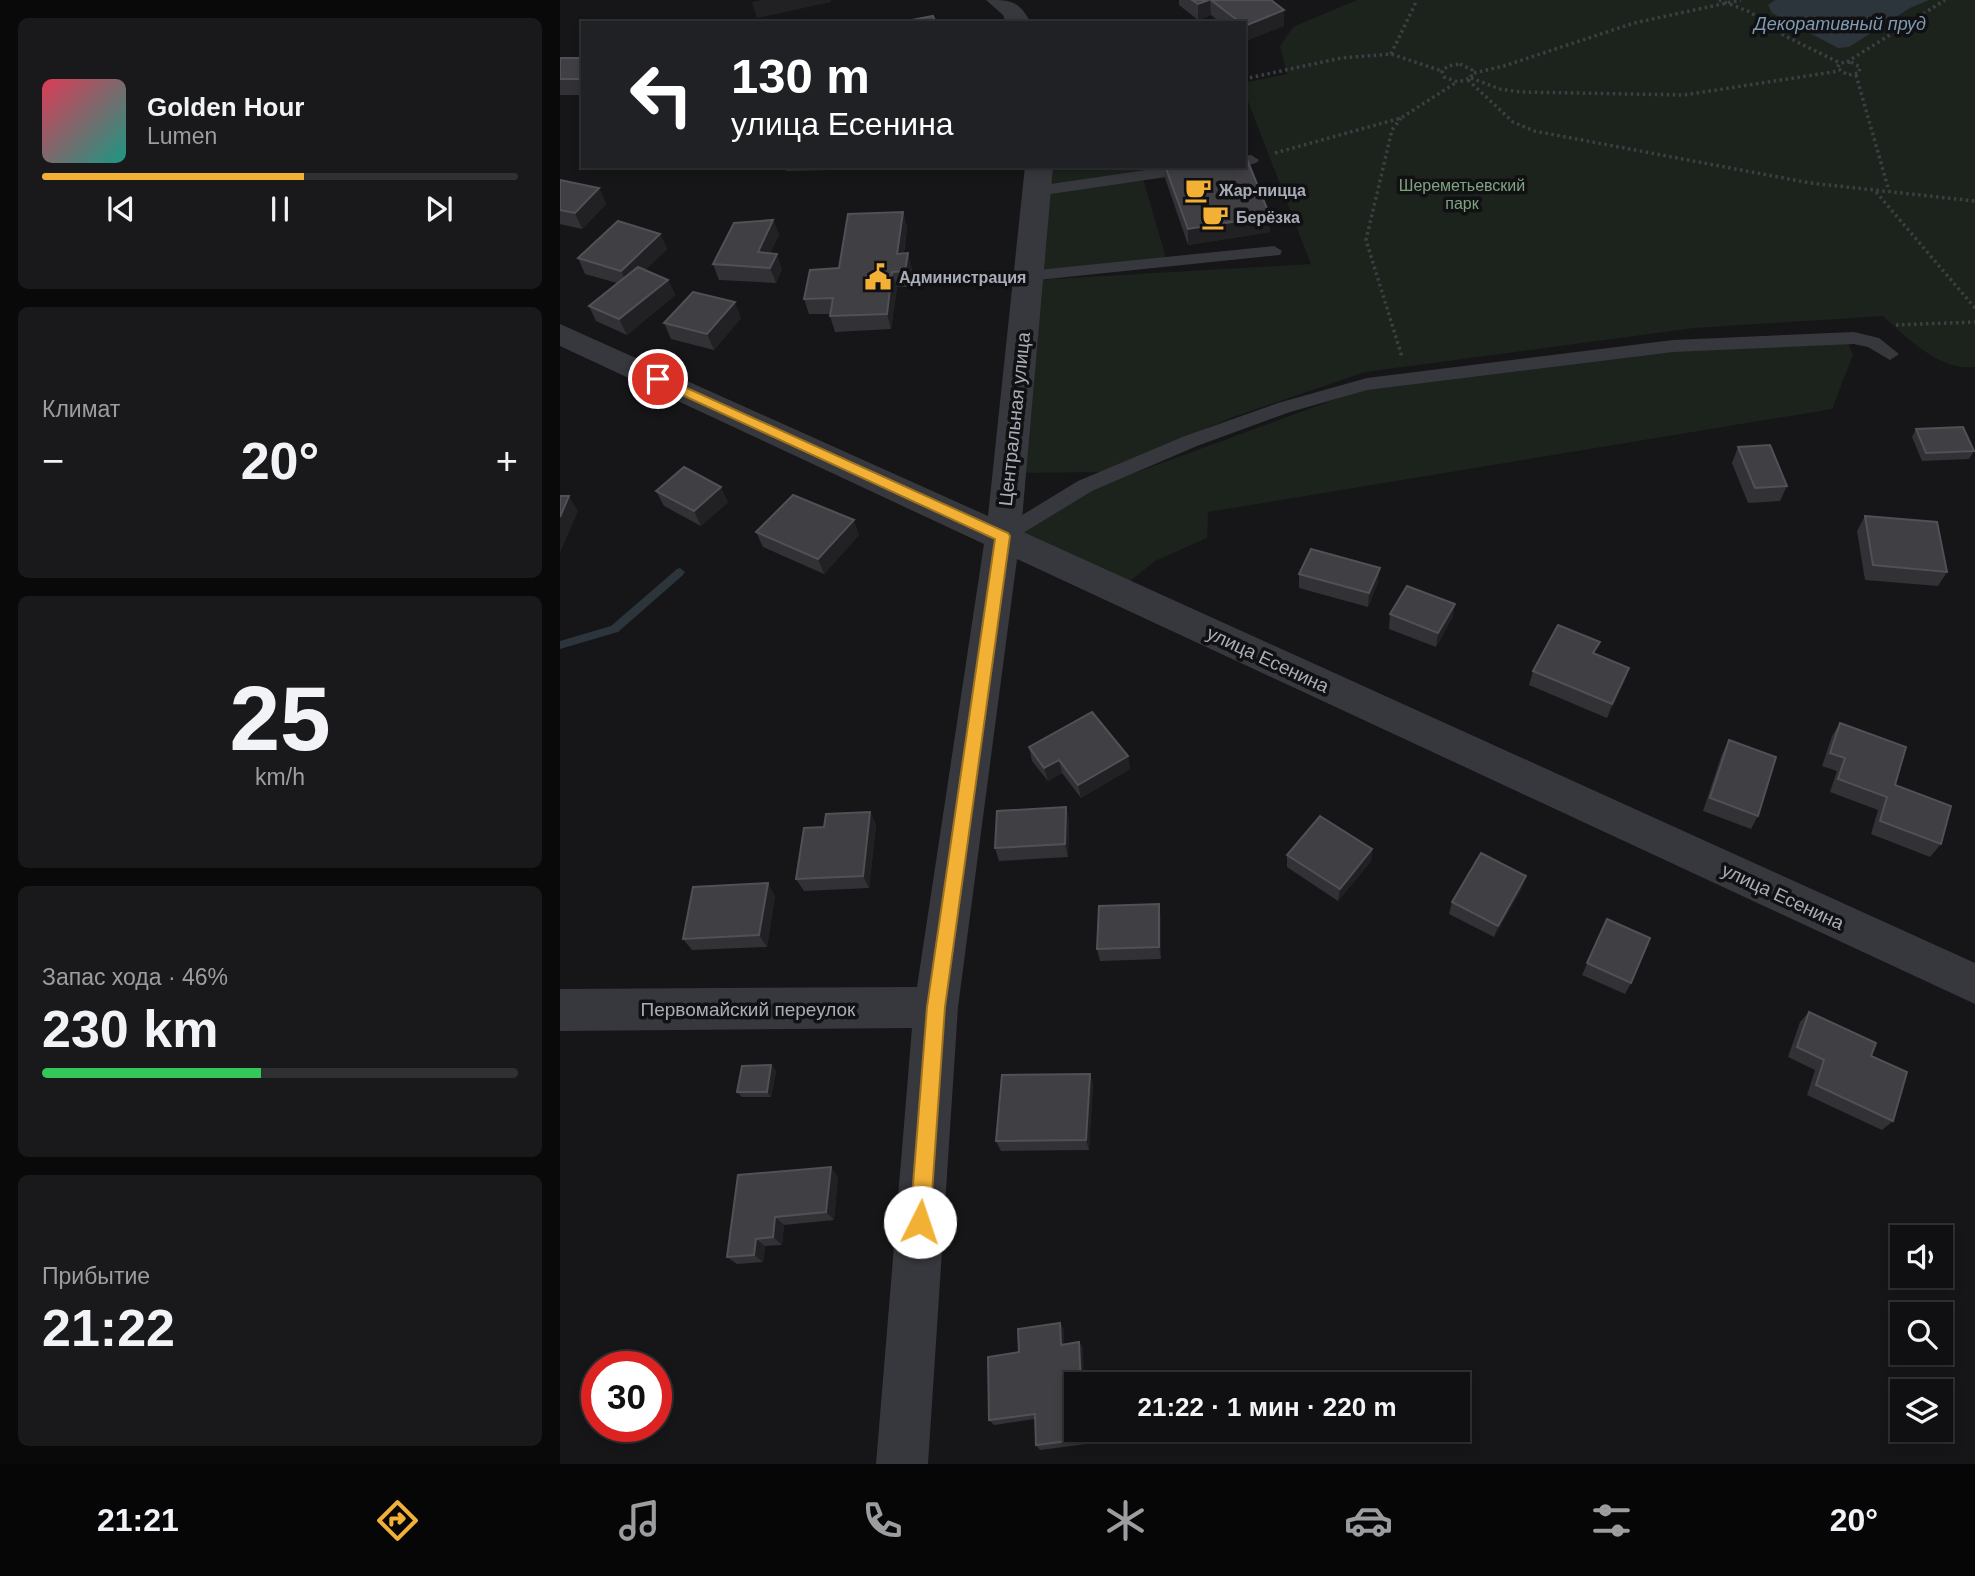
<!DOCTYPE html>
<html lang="ru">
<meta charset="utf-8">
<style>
body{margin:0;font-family:Arial,sans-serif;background:#19191b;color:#f1f3f6;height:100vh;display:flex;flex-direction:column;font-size:26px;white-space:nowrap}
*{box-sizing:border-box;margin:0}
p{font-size:23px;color:#9c9d9f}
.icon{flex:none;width:38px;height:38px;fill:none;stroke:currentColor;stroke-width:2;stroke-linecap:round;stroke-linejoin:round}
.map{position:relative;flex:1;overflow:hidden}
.details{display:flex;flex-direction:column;gap:18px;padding:18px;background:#09090a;width:560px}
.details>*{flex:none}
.hud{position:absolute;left:21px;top:21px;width:665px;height:147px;border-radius:0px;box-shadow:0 4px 10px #0003,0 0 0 2px #303032;background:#202124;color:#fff;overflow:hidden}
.controls{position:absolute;left:1330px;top:1225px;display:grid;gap:14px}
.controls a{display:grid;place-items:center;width:63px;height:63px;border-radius:0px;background:#101012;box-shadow:0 4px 10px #0003,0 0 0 2px #303032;font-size:35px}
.speed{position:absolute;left:21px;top:1351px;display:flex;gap:14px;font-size:35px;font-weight:700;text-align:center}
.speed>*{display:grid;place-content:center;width:91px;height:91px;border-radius:50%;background:#101012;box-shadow:0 4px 10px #0003,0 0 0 2px #303032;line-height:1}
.speed .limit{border:10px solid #d22;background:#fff;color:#111}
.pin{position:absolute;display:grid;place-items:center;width:60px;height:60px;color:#fff;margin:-30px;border:4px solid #fff;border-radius:50%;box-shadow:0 2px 7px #0007}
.me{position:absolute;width:77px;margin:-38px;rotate:4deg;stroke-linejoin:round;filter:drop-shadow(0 0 5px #0008)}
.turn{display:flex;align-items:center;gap:24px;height:147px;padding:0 35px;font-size:32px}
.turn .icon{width:91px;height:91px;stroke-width:2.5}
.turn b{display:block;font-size:49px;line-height:60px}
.big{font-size:52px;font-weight:600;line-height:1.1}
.details .tile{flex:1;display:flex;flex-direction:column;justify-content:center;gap:10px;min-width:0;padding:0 24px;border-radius:10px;background:#19191b}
.details .dial{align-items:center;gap:0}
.dial b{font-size:91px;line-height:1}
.song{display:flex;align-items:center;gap:21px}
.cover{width:84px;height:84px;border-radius:10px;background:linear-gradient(135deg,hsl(350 70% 55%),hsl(170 70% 35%))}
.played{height:7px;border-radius:4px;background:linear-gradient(90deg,#f2b134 55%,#303032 55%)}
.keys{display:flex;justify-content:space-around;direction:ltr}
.heat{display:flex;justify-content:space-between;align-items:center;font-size:38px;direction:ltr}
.charge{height:10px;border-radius:5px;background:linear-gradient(90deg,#34c759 46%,#303032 0)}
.trip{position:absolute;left:504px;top:1372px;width:406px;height:70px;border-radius:0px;background:#101012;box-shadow:0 4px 10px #0003,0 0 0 2px #303032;font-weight:600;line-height:70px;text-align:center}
.tabs{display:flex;height:112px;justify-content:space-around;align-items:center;background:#060607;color:#9c9d9f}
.tabs .icon{width:49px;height:49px}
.tabs .on{color:#f2b134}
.tabs b{font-size:32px;color:#f1f3f6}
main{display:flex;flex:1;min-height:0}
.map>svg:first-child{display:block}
</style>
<main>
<section class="details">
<div class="tile">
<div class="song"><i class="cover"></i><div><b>Golden Hour</b><p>Lumen</p></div></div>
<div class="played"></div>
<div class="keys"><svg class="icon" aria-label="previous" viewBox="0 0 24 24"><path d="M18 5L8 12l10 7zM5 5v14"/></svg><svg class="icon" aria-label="pause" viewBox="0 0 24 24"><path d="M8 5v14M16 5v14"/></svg><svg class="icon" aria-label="next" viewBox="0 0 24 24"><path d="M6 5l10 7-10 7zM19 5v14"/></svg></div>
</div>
<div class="tile"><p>Климат</p>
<div class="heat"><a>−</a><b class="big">20°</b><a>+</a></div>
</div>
<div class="tile dial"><b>25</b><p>km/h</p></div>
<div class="tile"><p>Запас хода · 46%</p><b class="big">230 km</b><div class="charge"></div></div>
<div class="tile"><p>Прибытие</p><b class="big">21:22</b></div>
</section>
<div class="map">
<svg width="1415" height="1464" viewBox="0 0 1415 1464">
<rect width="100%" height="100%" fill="#161618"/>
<!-- green -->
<g fill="#1c231d">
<path d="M 797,0 L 1415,0 L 1415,367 C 1379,371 1349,339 1323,316 L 1134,328 L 805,372 L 673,417 L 541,472 L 459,473 L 476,280 L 751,264 L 684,91 L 684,83 L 727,74 L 720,46 L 733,27 Z"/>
<polygon points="484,166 608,166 608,169 482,186"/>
<polygon points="583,179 606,258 476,272 488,192"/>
<polygon points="1288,343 1293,355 1272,409 648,512 647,538 595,561 564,586 457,536 534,488 806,388 1113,350"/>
</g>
<!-- water -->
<polygon fill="#2c353c" points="1215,0 1369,0 1350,8 1289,47 1278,48 1212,13 1208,5"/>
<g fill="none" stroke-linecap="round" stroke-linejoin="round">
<!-- stream -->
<polygon fill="#2c353c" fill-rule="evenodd" points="120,568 125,572 123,575 58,632 0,649 0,641 51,626 117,569"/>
<!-- path -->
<g stroke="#3d3f44" stroke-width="3.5" stroke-dasharray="2.5 3.5" stroke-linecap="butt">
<polyline points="1159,0 1190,12 1225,36 1280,63"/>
<polyline points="831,54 857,0"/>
<polyline points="1287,62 1385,0"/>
<polygon points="1291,62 1300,67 1299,73 1288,75 1277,68 1280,63"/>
<polygon points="900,64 912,70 911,78 898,82 884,77 882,71 888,66"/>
<polyline points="914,73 944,66 1074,23 1181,0"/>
<polyline points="1296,75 1329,191"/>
<polyline points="911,78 940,89 960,92 1124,95 1279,71"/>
<polyline points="684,79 781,58 831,54 882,71"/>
<polyline points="908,80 953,122 974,131 1250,183 1415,201"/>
<polyline points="841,118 832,130 806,240 842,357"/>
<polyline points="715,153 841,118 897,82"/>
<polyline points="1316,192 1415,308"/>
<polyline points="1336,325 1415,322"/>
</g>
<!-- service -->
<g fill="#37383d" fill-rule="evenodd">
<polygon points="691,155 699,160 696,163 684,166 684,156"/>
<polygon points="614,166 654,166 647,171 477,196 469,191 477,186"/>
<polygon points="714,246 722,251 720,255 468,281 460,276 468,271"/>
<polygon points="1294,332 1319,338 1339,354 1330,360 1308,347 1294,344 1113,352 807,390 730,412 637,446 532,491 450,541 436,541 434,536 436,531 518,481 625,436 718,403 807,378 1113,340"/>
</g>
<!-- minor -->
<g fill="#37383d" fill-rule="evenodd">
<path d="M 426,0 C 452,0 458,0 471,23 L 446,23 L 443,15 Z"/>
<polygon points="465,166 493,166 461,531 1415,963 1415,1004 457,559 398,1007 368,1464 316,1464 352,1028 0,1031 0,989 357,987 424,544 0,346 0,324 428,516"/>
</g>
</g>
<!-- wall -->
<g fill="#323236">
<polygon points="619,0 711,0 724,10 724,26 685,41 684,23 661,23 651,15 638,20 619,5"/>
<rect x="0" y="58" width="23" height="37"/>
<polygon points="224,166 276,166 275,170 226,171"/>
<polygon points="604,166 684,166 710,216 710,232 628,245 605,178"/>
<polygon points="0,180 39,188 46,204 22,229 0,224"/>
<polygon points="343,212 347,228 344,253 352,269 349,287 337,287 331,329 275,332 270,316 270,314 249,314 244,299"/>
<polygon points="213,220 219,235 210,253 222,269 216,283 159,280 153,264"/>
<polygon points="100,234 107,249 85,270 108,280 115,295 67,335 36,321 29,306 57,283 25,274 18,258"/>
<polygon points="181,318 154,350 111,339 104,323"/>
<polygon points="1356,429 1414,451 1409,459 1362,461 1352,437"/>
<polygon points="1178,447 1227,486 1220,501 1188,503 1172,463"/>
<polygon points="96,491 168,502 141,526 104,506"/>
<polygon points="1305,516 1387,572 1378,586 1305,580 1297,531"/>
<polygon points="196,532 299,535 264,574 203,547"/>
<polygon points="739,574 818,582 808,607 739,588"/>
<polygon points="895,604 892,618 876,647 829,629 830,614"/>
<polygon points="1035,654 1069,668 1064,682 1047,718 969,685 973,671"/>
<polygon points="1280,723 1335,785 1381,844 1370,857 1311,834 1318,810 1270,792 1277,771 1262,766 1272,736"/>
<polygon points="1169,740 1198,816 1191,829 1143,811 1162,754"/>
<polygon points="469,747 568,756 570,769 521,798 502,773 488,781 472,761"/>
<polygon points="506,807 509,820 508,857 439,861 435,848"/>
<polygon points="310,812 316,825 309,888 244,891 236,879 264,827"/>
<polygon points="812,849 811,861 778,901 727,867 727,855"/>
<polygon points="962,888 934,937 889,914 892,902"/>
<polygon points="215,896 207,947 132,950 123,939"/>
<polygon points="601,916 601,959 540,961 537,949"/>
<polygon points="1047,919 1071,983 1065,994 1022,975"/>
<polygon points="1249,1012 1311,1056 1333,1121 1322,1130 1247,1095 1255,1070 1228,1057 1240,1022"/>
<polygon points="211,1065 216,1071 211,1097 182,1097 177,1092"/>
<polygon points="530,1074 533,1084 529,1150 441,1151 436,1141"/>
<polygon points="178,1175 278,1176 274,1220 224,1225 222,1245 205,1246 203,1262 177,1264 167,1257"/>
<polygon points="504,1329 504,1344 519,1342 523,1348 516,1430 526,1430 527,1444 480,1450 476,1445 475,1419 434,1425 429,1420 459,1352"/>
</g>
<!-- shaded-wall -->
<g fill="#212124">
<polygon points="201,0 271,0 271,2 197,18 192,2"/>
<polygon points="649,0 650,0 651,15 638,20 638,4"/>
<polygon points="724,10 724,26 685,41 685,26"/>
<polygon points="39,188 46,204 22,229 15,213"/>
<polygon points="343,212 347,228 341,269 337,254"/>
<polygon points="710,216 710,232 628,245 628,229"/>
<polygon points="213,220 219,235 203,268 198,252"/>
<polygon points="100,234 107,249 68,286 61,271"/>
<polygon points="348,253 352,269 349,287 345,271"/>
<polygon points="217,254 222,269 216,283 210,268"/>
<polygon points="332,272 337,287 331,329 327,314"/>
<polygon points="108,280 115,295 67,335 59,319"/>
<polygon points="175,302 181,318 154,350 147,334"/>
<polygon points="161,487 168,502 141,526 134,511"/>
<polygon points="9,496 18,511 0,553 0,517"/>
<polygon points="294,520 299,535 264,574 258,559"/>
<polygon points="820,568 818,582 808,607 809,593"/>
<polygon points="895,604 892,618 876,647 878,633"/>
<polygon points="1069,668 1064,682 1047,718 1052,704"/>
<polygon points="568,756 570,769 521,798 518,785"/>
<polygon points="499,760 502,773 488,781 484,768"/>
<polygon points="506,807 509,820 508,857 505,844"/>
<polygon points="310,812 316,825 309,888 303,876"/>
<polygon points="812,849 811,861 778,901 780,889"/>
<polygon points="966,876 962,888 934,937 938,926"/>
<polygon points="208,883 215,896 207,947 199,935"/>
<polygon points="599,904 601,916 601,959 599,947"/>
<polygon points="211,1065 216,1071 211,1097 207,1092"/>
<polygon points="530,1074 533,1084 529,1150 526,1140"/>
<polygon points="271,1167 278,1176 274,1220 266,1212"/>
<polygon points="215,1217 224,1225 222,1245 213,1237"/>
<polygon points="196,1239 205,1246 203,1262 194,1255"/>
<polygon points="500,1323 504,1329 504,1351 501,1345"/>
<polygon points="519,1342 523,1348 524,1384 521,1384"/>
<polygon points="523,1430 526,1430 527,1444 523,1439"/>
</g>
<!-- building -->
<g fill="#3f3f44" stroke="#4f5156" stroke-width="2">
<polygon points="632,0 649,0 638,4"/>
<polygon points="651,0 711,0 724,10 685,26 684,23 681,23"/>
<polygon points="373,16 376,23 341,23 341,22"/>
<rect x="0" y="58" width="23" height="21"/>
<polygon points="684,152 710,216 628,229 605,166 684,166"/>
<polygon points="0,180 39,188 15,213 0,210"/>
<polygon points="343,212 337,254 348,253 345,271 332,272 327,314 270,316 273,298 244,299 250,270 279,268 288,214"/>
<polygon points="213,220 198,252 217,254 210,268 153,264 174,223"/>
<polygon points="58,221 100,234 61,271 18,258"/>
<polygon points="78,267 108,280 59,319 29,306"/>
<polygon points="133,292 175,302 147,334 104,323"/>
<polygon points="1403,427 1414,451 1366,453 1356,429"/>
<polygon points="1210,445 1227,486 1195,488 1178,447"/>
<polygon points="124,467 161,487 134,511 96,491"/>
<polygon points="233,495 294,520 258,559 196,532"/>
<polygon points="0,496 9,496 0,517"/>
<polygon points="1305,516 1377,522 1387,572 1313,565"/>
<polygon points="751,549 820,568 809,593 739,574"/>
<polygon points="847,586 895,604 878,633 830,614"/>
<polygon points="998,625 1040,642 1033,653 1069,668 1052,704 973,671"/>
<polygon points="532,712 568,756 518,785 499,760 484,768 469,747"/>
<polygon points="1280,723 1346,747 1335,785 1391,806 1381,844 1320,821 1327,797 1278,779 1285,758 1270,753"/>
<polygon points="1169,740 1216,757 1198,816 1150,798"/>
<polygon points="506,807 505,844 435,848 437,811"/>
<polygon points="310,812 303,876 236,879 244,828 264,827 266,814"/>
<polygon points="760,816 812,849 780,889 727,855"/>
<polygon points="921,853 966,876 938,926 892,902"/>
<polygon points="208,883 199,935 123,939 133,887"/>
<polygon points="599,904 599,947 537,949 539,906"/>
<polygon points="1047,919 1090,938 1071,983 1027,963"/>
<polygon points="1249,1012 1316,1043 1311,1056 1347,1072 1333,1121 1256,1085 1264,1060 1237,1047"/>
<polygon points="211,1065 207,1092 177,1092 182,1066"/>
<polygon points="530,1074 526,1140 436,1141 442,1075"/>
<polygon points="271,1167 266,1212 215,1217 213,1237 196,1239 194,1255 167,1257 178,1175"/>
<polygon points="500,1323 501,1345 519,1342 521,1384 516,1384 516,1430 523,1430 523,1439 476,1445 475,1414 429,1420 428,1357 459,1352 458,1329"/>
</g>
<!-- route -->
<polygon fill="#f2b134" stroke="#9d7322" stroke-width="2" points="98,375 448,533 450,536 385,1007 370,1222 367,1229 360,1232 353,1229 350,1222 367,1007 435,539 94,382 94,376"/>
<!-- icons -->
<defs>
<g id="cafe-bare" transform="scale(2.1)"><path d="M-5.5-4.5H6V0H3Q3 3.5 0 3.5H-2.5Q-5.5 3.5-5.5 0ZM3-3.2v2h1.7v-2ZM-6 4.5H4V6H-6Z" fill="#f2b134" stroke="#111113" stroke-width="2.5" paint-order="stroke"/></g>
<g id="civic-bare" transform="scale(2.1)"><path d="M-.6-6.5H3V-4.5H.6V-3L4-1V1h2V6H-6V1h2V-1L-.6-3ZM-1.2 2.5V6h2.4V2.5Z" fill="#f2b134" stroke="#111113" stroke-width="2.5" paint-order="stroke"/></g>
</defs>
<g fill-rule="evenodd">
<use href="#cafe-bare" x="638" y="190"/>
<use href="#cafe-bare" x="655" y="217"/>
<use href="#civic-bare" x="318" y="277"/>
</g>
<g text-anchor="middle" stroke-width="7" stroke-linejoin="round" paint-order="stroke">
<!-- far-park labels -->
<g font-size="16" fill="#7fa381" stroke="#111113">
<text x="902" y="191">Шереметьевский<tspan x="902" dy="18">парк</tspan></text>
</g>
<!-- far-poi labels -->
<g font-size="16" font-weight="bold" fill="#a8adb8" stroke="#111113" text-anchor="start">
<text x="659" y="196">Жар-пицца</text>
<text x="676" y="223">Берёзка</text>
<text x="339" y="283">Администрация</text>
</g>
<!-- far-water labels -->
<g font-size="18" font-style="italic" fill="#7f9bb3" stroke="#111113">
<text x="1280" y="30">Декоративный пруд</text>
</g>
<!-- street labels -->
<g font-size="19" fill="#a8adb8" stroke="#111113">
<text transform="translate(454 419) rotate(-84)" y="7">Центральная улица</text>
<text transform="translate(708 659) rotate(25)" y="7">улица Есенина</text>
<text transform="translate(1223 896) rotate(25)" y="7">улица Есенина</text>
<text x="188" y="1016">Первомайский переулок</text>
</g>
</g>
</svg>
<div class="controls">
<a><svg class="icon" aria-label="sound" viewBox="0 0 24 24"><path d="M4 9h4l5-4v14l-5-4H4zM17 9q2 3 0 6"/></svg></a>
<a><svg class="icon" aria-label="search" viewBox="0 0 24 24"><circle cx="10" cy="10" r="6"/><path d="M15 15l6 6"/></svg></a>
<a><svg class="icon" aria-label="layers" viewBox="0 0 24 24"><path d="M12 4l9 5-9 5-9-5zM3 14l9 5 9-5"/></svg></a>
</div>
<div class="speed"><div class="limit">30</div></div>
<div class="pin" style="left:98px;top:379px;background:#d93025"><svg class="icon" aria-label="arrive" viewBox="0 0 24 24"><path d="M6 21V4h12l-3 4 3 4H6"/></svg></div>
<svg class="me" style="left:360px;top:1222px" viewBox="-20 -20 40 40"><circle r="19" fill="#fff"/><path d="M0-13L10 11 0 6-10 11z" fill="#f2b134"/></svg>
<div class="trip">21:22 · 1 мин · 220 m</div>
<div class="hud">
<div class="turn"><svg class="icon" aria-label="left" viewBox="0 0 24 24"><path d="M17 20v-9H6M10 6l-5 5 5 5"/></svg><div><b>130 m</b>улица Есенина</div></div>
</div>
</div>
</main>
<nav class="tabs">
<b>21:21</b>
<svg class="icon on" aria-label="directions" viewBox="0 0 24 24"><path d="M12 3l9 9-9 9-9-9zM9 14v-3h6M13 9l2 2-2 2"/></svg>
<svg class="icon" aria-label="music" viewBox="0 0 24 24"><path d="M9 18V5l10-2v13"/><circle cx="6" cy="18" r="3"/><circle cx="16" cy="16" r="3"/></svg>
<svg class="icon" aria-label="phone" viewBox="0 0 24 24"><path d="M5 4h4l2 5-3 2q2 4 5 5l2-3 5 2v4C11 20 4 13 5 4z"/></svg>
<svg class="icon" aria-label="climate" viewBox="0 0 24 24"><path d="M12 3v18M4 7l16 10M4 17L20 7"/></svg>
<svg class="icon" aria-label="car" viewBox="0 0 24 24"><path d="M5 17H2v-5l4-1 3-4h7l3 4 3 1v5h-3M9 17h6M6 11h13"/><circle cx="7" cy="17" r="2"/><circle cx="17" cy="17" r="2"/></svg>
<svg class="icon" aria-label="filters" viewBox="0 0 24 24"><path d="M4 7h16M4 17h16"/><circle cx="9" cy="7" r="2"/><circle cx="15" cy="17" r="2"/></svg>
<b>20°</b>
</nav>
